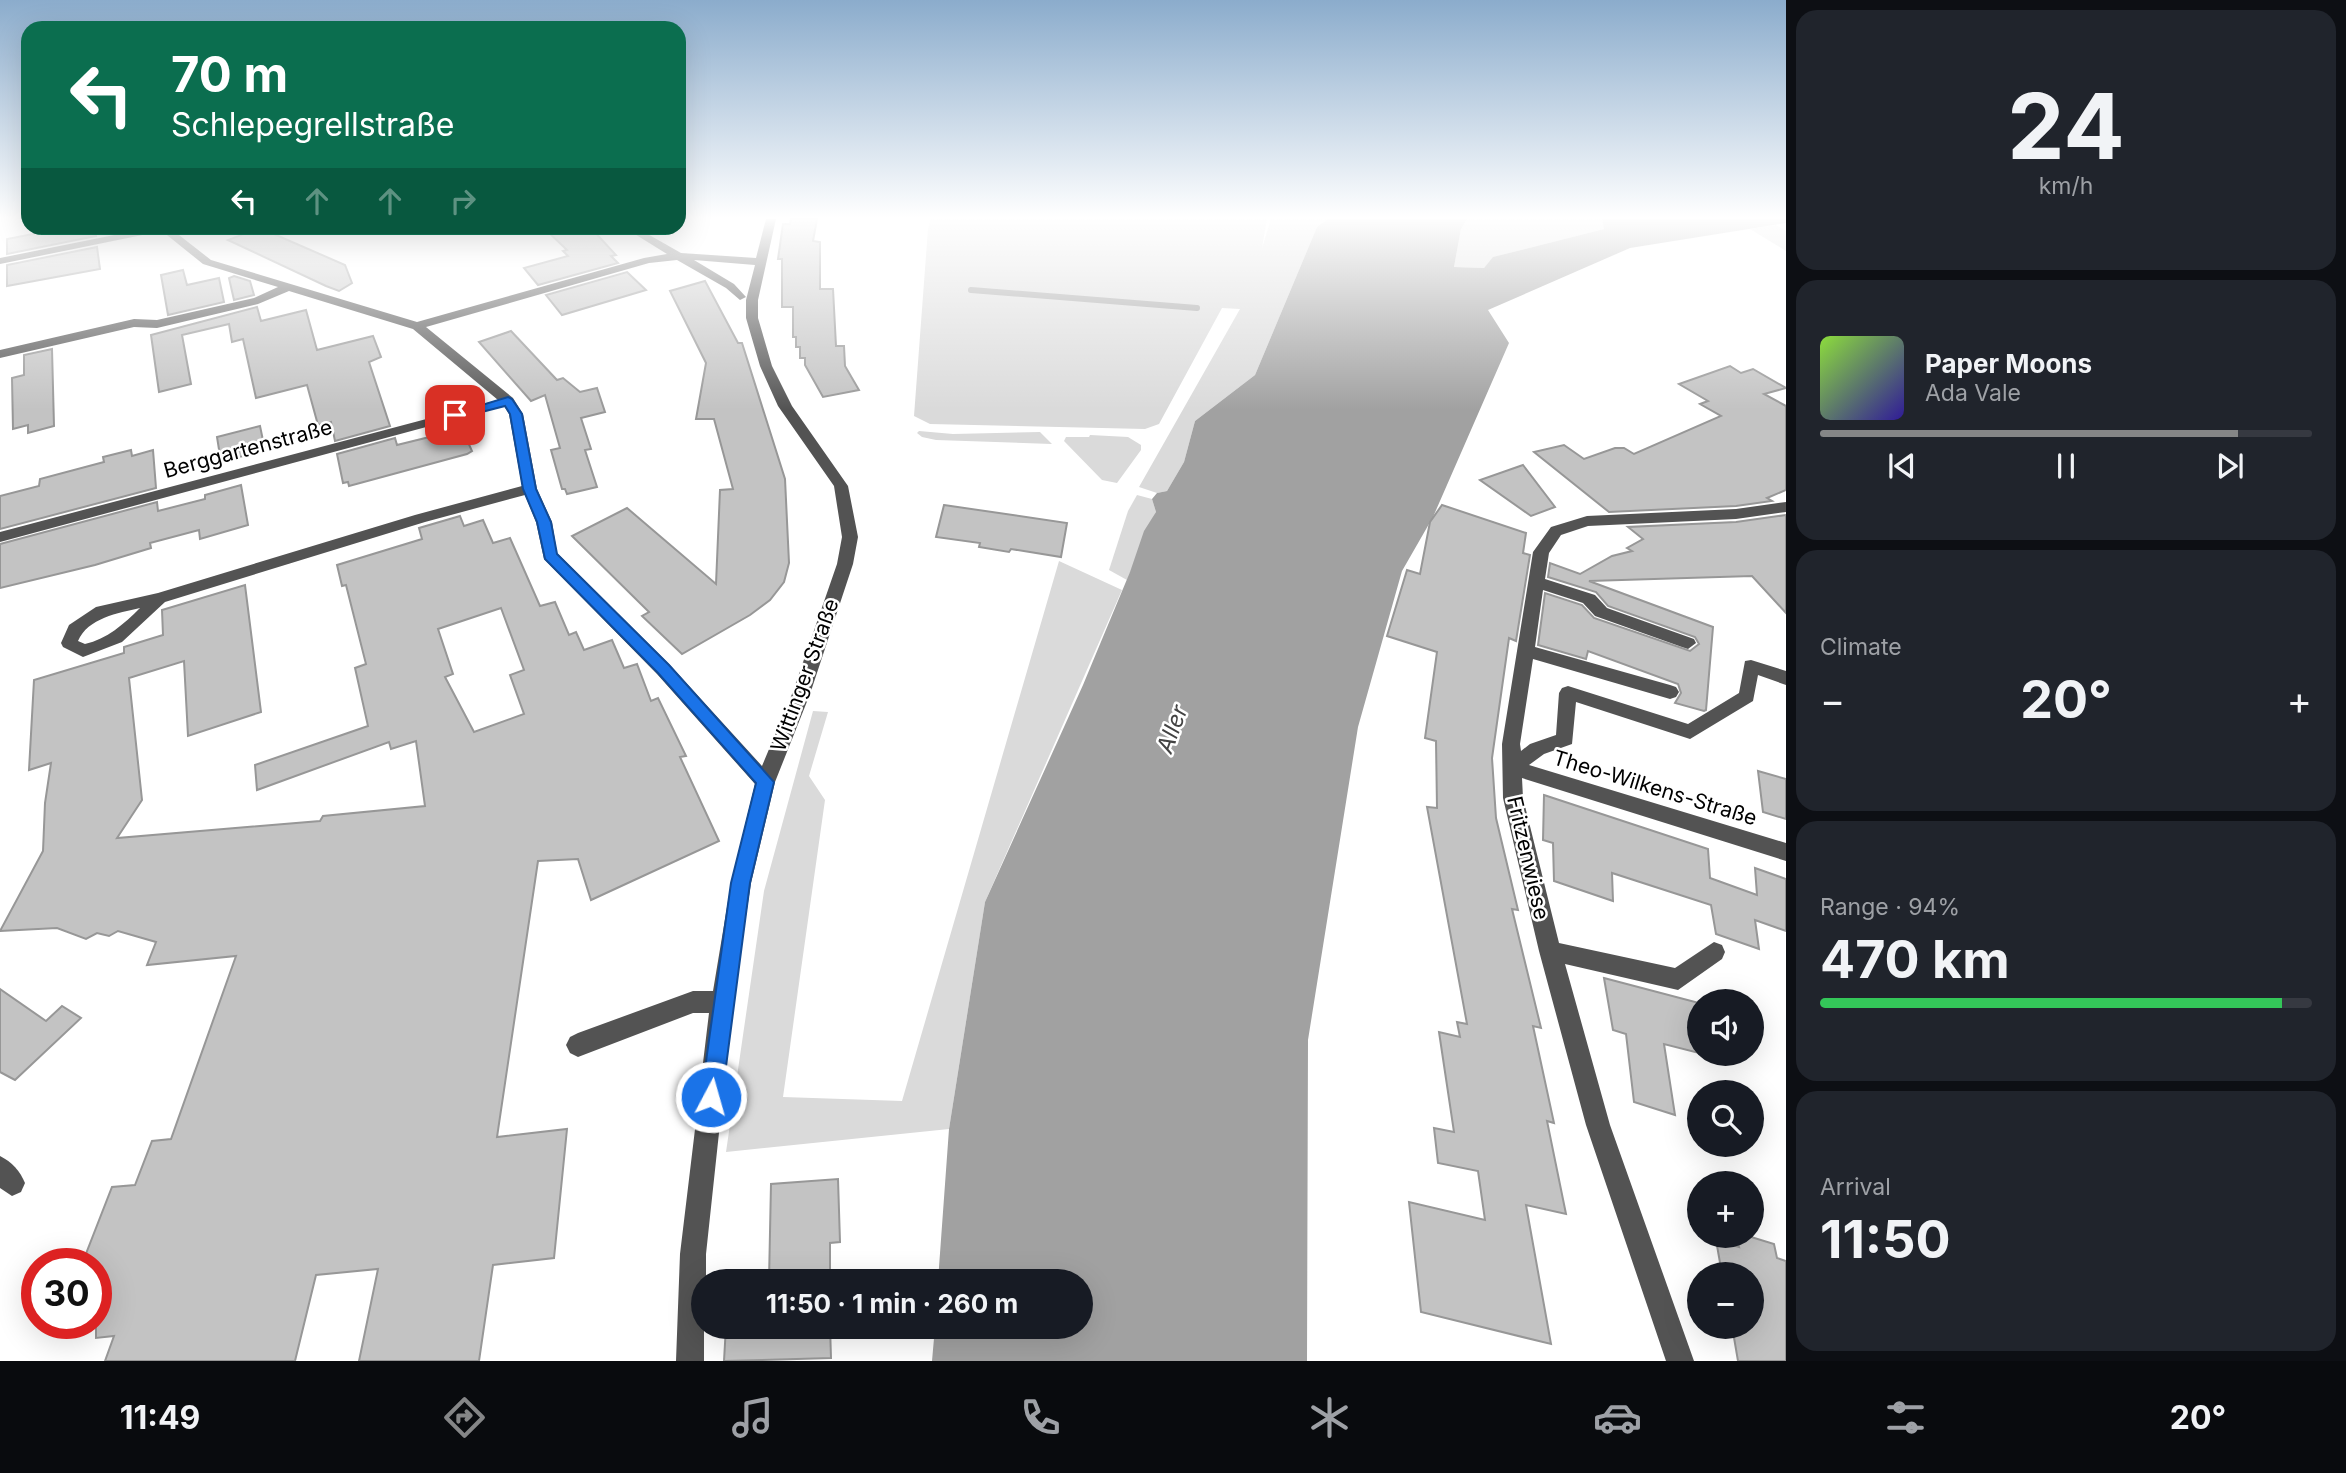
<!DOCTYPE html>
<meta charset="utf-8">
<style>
body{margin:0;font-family:Inter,sans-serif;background:#20242c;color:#f1f3f6;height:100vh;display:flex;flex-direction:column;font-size:26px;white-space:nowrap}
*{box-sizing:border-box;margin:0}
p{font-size:23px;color:#9ea1a6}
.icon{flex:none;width:38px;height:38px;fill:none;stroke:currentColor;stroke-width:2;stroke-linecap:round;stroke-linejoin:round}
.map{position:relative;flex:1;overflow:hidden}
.sheet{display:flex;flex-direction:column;gap:10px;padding:10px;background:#0d0f14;width:560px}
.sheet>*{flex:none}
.banner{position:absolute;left:21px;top:21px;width:665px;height:214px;border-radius:21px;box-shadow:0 7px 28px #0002;background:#0b6e4f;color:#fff;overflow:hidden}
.tools{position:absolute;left:1687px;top:989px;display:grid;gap:14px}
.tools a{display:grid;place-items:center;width:77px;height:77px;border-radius:50%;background:#171b24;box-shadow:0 7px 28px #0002;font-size:35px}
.speed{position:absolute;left:21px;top:1248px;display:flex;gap:14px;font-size:35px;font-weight:700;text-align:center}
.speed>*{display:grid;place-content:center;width:91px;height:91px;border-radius:50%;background:#171b24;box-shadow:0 7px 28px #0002;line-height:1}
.speed .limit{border:10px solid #d22;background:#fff;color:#111}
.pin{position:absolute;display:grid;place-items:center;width:60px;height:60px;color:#fff;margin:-30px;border-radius:14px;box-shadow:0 4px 10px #0006}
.me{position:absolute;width:77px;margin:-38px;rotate:6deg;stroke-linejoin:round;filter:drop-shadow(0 0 5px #0008)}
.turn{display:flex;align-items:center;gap:24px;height:147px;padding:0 35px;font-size:32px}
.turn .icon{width:91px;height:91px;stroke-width:2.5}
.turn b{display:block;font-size:49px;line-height:60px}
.lanes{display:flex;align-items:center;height:66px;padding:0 35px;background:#0003;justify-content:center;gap:35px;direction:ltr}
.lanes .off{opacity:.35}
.big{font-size:52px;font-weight:700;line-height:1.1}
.sheet .card{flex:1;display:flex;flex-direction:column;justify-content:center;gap:10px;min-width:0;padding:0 24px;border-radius:21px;background:#20242c}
.sheet .dial{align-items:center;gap:0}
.dial b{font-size:91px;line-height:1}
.song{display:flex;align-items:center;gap:21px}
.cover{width:84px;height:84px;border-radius:10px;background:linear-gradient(135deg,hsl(90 70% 55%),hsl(250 70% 35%))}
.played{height:7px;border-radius:4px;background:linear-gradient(90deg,#858687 85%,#363941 85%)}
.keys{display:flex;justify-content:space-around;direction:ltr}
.heat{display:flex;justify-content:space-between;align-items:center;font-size:38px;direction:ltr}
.charge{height:10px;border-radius:5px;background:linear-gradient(90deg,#34c759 94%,#363941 0)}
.trip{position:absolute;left:691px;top:1269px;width:402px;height:70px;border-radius:35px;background:#171b24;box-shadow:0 7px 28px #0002;font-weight:700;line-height:70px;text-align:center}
.tabs{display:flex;height:112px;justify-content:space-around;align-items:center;background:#090b0e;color:#9ea1a6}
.tabs .icon{width:49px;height:49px}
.tabs .on{color:#858687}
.tabs b{font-size:32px;color:#f1f3f6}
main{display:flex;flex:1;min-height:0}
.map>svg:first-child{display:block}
</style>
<main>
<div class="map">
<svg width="1786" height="1361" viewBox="0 0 1786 1361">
<rect width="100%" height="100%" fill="#fff"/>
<!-- green -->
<g fill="#dadada">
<polygon points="931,219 1267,219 1262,248 1271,219 1328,219 1317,227 1255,375 1195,421 1184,462 1167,491 1157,493 1139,487 1240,309 1222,308 1159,424 1145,429 930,424 914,416 928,229"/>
<polygon points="1467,219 1602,219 1604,229 1494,257 1484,268 1454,267 1461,229"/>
<polygon points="1776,225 1786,231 1786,251 1750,229"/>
<polygon points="919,431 953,434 1040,432 1052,444 936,440 922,437 917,433"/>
<polygon points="1090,435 1128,437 1141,445 1141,450 1117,483 1102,480 1064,441 1066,437 1089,437"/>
<polygon points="1137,495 1152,499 1156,512 1127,580 1109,570 1128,511"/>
<polygon points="1059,561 1122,590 985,902 949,1129 726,1152 764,891 813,711 828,712 809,776 825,800 783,1097 902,1101"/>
</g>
<!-- water -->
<polygon fill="#a1a1a1" points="1328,219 1467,219 1461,229 1454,267 1484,268 1493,257 1604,229 1602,219 1786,219 1786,223 1630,248 1488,310 1509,343 1433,517 1402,571 1358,727 1308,1040 1307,1361 932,1361 935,1327 1082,1326 1082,1281 938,1281 949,1129 985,902 1083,685 1130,572 1144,531 1156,512 1152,499 1157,493 1167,491 1184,462 1195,421 1255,375 1317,227"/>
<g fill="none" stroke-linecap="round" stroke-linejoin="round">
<!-- stream -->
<polyline stroke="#a1a1a1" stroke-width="6" points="971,290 1197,308"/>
</g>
<!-- building -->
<g fill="#c3c3c3" stroke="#979797" stroke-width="2" fill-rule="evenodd">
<polygon points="791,219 817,219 813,241 820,242 820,289 833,289 836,346 844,346 845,366 859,390 823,397 805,365 805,358 800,358 800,347 796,347 796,337 793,337 793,307 782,307 782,259 778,259 783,224 790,224"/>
<polygon points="64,228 95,228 96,236 7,254 7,239"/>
<polygon points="260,228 345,265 352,283 339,291 326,286 228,240"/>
<polygon points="544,228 591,228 616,255 611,256 618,263 538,285 524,268 568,256 563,251 567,250"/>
<polygon points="97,247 100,269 7,286 7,265"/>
<polygon points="183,270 187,285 219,278 224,302 168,315 161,275"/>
<polygon points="627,272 646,290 562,315 546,295"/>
<polygon points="234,276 250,281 254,295 234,300 229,278"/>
<polygon points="705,281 738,343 742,343 785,479 789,563 784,582 770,600 750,615 682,654 642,616 649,612 572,536 627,508 716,584 720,490 733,489 714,419 696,419 706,363 670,291"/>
<polygon points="257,307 261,321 306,310 317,350 373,336 381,357 369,362 390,426 335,441 331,422 318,425 307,385 256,398 243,339 232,342 229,324 182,335 191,384 159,392 151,335"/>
<polygon points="511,331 557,380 563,378 580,392 597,388 605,412 581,418 591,449 585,450 597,487 567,494 565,489 562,489 551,450 560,448 545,395 531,401 479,342"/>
<polygon points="52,349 54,426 28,433 28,425 13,429 12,378 24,375 24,355"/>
<polygon points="1730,366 1741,373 1753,369 1786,388 1764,394 1786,406 1786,490 1767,498 1772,501 1736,506 1609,512 1534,452 1564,445 1584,459 1615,448 1624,448 1634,454 1721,416 1700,404 1708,401 1679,384"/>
<polygon points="260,426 265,450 221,462 217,437"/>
<polygon points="462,429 472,451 467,454 349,486 348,482 343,483 337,454 395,438 397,445"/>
<polygon points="131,450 132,456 153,450 156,488 0,529 0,496 39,486 40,479 104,462 103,457"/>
<polygon points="1523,465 1555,507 1531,516 1480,480"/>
<polygon points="241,485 248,525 200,539 199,530 150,543 151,548 95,565 0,588 0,544 157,502 158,511 205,499 205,495"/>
<polygon points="944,505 1067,523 1061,557 1011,549 1009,552 979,547 980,543 936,537"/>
<polygon points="1442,505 1526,533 1523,553 1530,555 1516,641 1509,638 1492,758 1496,818 1518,910 1512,909 1541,1028 1533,1026 1554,1123 1547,1121 1566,1214 1526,1205 1551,1344 1421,1312 1409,1202 1485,1220 1478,1171 1438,1163 1434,1128 1454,1132 1439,1032 1460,1037 1457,1022 1467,1024 1427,807 1437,808 1436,741 1425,738 1437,652 1387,636 1407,570 1420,574 1430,522"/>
<polygon points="1786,515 1786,613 1752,576 1589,581 1713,627 1706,710 1704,711 1675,703 1681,693 1678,684 1588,651 1586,659 1538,645 1545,593 1582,605 1594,618 1690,651 1699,644 1695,637 1608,606 1596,592 1548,577 1550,563 1580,574 1612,556 1632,551 1627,548 1643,539 1628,527 1736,522"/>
<path d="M 460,516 L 464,526 L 483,520 L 493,543 L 510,538 L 540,606 L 555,602 L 569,635 L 576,632 L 584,650 L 612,640 L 624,668 L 637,664 L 651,701 L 658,698 L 686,756 L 680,757 L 719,841 L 591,900 L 578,859 L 538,861 L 497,1137 L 567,1129 L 554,1258 L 493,1265 L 479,1361 L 359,1361 L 378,1269 L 316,1275 L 295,1361 L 105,1361 L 114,1336 L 96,1338 L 96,1264 L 82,1264 L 112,1187 L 135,1185 L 152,1141 L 171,1139 L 236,956 L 147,965 L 156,942 L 118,931 L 109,936 L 97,933 L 86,939 L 57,928 L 0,931 L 43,851 L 45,803 L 51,763 L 29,770 L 34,680 L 124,653 L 124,647 L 163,635 L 162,610 L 245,585 L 261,712 L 188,736 L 184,661 L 129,678 L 142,800 L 117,838 L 320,821 L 323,816 L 425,806 L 416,741 L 391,749 L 389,742 L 257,790 L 255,765 L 368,726 L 355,668 L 366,664 L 346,585 L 342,586 L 337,565 L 422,539 L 419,528 ZM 501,608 L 524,670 L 510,675 L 524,714 L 474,732 L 445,677 L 453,674 L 438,629 Z"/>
<polygon points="1758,771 1786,779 1786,819 1763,812"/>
<polygon points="1544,795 1708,849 1710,878 1757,895 1755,868 1786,879 1786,931 1755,920 1759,949 1716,934 1711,905 1612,873 1613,901 1554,881 1553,843 1543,840"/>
<polygon points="1604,978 1699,1003 1699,1053 1664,1044 1675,1115 1634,1102 1626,1034 1613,1030"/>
<polygon points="0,989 46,1021 62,1006 81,1018 15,1080 0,1072"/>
<polygon points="838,1179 840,1242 830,1243 830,1281 769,1281 771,1184"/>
<polygon points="1736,1236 1748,1236 1774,1244 1777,1258 1786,1261 1786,1361 1738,1361 1732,1326 1752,1326 1752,1274 1722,1274 1716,1240 1739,1247"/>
<polygon points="726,1326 830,1326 831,1358 724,1361"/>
</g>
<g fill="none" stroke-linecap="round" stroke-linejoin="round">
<!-- minor -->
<g fill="#535353" fill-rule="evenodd">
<path d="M 766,219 L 776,219 L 758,300 L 758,318 L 772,366 L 792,406 L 848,486 L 858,537 L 853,564 L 810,694 L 775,782 L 751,883 L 733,1002 L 706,1254 L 706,1281 L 704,1281 L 704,1361 L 676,1361 L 680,1254 L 709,1013 L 693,1013 L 578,1057 L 570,1053 L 566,1045 L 570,1037 L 578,1033 L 693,991 L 713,991 L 731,883 L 755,784 L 657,674 L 544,559 L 536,522 L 525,495 L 425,522 L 165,602 L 122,642 L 83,657 L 63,647 L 61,643 L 69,625 L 96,607 L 158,593 L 415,515 L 522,486 L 509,414 L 504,406 L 0,542 L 0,532 L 498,400 L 413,329 L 289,291 L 258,304 L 157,328 L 134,327 L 0,358 L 0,350 L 134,319 L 157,320 L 254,298 L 278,287 L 203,264 L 162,231 L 0,264 L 0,258 L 149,228 L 170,228 L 211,260 L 417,322 L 644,258 L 667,254 L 625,228 L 637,228 L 681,253 L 756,258 ZM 677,260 L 726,288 L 740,300 L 746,297 L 734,284 L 694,260 L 755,265 L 746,300 L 746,318 L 760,366 L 778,406 L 834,486 L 842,537 L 837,564 L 792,694 L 762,766 L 669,664 L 557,553 L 552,522 L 537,489 L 523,414 L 513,398 L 426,327 L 649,263 ZM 140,608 C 124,624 107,639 85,644 L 78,641 C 88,618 118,613 140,608 Z"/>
<polygon points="1786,502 1786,512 1736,519 1588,526 1561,535 1549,553 1545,579 1595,595 1607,608 1694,639 1696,643 1688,649 1682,647 1595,616 1583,603 1543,590 1535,647 1670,685 1676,687 1679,692 1676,697 1670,699 1533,659 1520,744 1521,751 1530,744 1556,735 1559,693 1562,688 1568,686 1688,724 1739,693 1745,661 1751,660 1786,671 1786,685 1758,675 1753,701 1690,739 1576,702 1572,744 1544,754 1529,765 1786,843 1786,861 1522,778 1523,798 1559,943 1675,968 1714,942 1722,945 1725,952 1722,959 1678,990 1565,964 1610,1125 1694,1361 1666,1361 1586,1125 1539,951 1503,798 1502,744 1533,552 1551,527 1587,516 1736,509"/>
<path d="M 0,1156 C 12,1162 20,1171 25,1183 L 21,1192 L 12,1196 L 0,1188 Z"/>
</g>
</g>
<!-- sky -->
<linearGradient id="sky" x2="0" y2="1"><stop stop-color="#8baccc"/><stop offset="0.53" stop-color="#fff"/><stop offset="1" stop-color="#fff" stop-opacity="0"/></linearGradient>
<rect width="1786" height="410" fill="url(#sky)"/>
<!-- route -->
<polygon fill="#1a73e8" stroke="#114b97" stroke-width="2" points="508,397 512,399 522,414 536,489 551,522 557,554 669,665 774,782 750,883 722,1097 719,1104 711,1107 704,1104 701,1097 731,883 756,783 658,673 545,559 537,522 523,489 510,414 505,406 455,419 449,415"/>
<g text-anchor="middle" stroke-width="5" stroke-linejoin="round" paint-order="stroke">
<!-- street labels -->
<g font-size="21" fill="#000" stroke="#fff">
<text transform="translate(248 449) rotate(-15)" y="7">Berggartenstraße</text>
<text transform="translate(805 675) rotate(-70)" y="7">Wittinger Straße</text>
<text transform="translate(1655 788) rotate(17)" y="7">Theo-Wilkens-Straße</text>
<text transform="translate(1528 858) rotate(77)" y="7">Fritzenwiese</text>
</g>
<!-- water labels -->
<g font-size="23" font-style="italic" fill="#424242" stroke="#fff">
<text transform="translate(1172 729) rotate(-70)" y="8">Aller</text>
</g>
</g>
</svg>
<div class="tools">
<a><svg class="icon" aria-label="sound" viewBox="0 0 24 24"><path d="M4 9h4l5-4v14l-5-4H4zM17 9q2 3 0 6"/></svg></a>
<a><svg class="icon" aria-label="search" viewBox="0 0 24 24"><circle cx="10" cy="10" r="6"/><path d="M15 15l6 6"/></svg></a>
<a>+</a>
<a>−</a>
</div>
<div class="speed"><div class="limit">30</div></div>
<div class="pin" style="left:455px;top:415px;background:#d93025"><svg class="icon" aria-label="arrive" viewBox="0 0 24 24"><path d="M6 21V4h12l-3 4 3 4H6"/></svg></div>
<svg class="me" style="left:711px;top:1097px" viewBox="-20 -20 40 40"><circle r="17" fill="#1a73e8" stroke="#fff" stroke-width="3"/><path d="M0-11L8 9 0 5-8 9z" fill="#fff"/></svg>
<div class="trip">11:50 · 1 min · 260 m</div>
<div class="banner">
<div class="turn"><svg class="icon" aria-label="left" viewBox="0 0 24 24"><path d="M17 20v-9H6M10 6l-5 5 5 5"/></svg><div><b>70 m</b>Schlepegrellstraße</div></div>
<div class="lanes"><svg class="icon" aria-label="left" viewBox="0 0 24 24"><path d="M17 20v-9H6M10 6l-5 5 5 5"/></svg><svg class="icon off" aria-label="ahead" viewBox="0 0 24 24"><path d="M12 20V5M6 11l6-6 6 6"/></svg><svg class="icon off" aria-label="ahead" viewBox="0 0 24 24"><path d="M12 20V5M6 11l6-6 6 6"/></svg><svg class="icon off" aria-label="right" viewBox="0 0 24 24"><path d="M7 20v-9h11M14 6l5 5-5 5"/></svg></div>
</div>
</div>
<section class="sheet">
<div class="card dial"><b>24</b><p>km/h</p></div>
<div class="card">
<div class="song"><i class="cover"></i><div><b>Paper Moons</b><p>Ada Vale</p></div></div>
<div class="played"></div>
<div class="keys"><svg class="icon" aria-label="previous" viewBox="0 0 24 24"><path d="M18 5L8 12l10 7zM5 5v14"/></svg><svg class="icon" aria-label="pause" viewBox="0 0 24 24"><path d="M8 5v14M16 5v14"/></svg><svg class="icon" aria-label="next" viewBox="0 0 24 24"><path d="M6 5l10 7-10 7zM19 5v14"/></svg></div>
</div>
<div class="card"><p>Climate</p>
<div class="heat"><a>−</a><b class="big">20°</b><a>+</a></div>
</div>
<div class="card"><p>Range · 94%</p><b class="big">470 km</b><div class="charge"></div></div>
<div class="card"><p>Arrival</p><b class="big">11:50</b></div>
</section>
</main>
<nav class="tabs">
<b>11:49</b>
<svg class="icon on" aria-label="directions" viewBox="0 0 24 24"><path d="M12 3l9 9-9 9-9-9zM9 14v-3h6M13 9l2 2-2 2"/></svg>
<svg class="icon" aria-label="music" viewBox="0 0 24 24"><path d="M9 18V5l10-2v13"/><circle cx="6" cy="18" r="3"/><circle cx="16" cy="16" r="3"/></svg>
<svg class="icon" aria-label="phone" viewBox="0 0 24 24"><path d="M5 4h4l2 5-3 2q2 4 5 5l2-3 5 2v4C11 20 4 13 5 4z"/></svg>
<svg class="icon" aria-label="climate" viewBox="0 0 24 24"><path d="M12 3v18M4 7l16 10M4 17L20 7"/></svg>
<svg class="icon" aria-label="car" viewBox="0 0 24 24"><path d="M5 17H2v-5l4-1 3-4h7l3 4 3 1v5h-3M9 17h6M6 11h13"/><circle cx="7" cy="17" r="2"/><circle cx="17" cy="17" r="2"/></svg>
<svg class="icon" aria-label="filters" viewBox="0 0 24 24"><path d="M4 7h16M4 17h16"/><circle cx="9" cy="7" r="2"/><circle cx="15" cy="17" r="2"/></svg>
<b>20°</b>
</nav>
